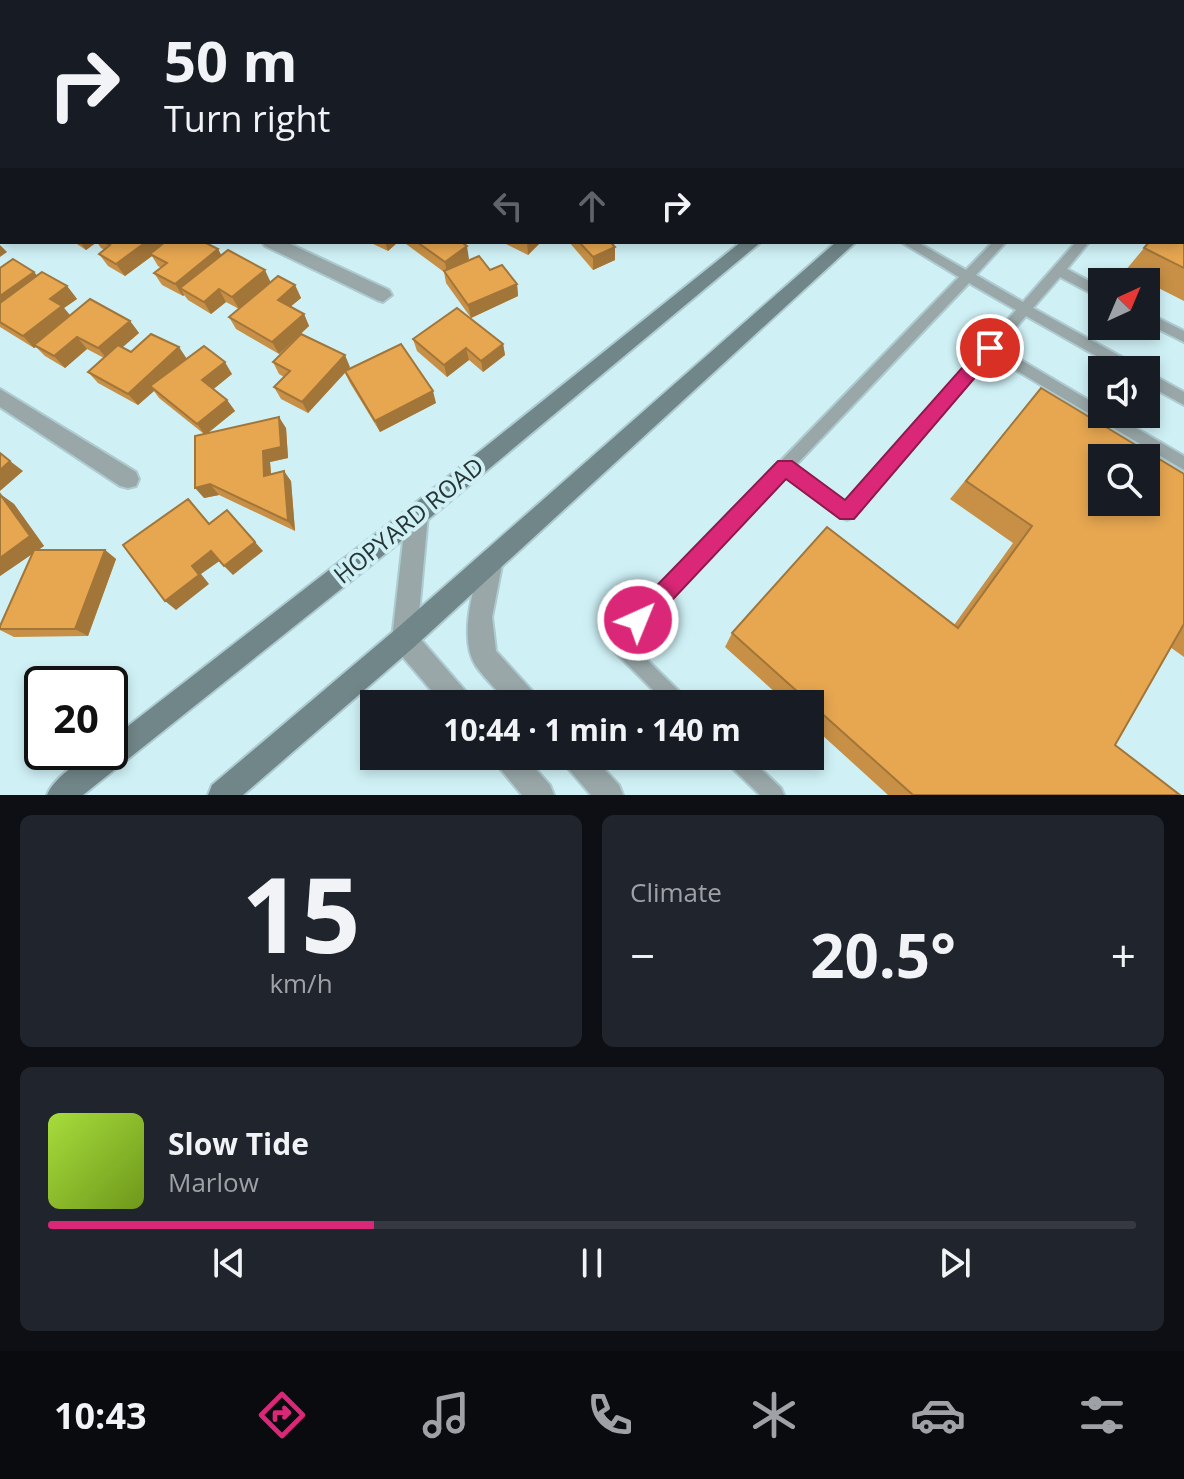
<!DOCTYPE html>
<meta charset="utf-8">
<style>
body{margin:0;font-family:"Open Sans",sans-serif;background:#20242c;color:#f1f3f6;height:100vh;display:flex;flex-direction:column;font-size:30px;white-space:nowrap}
*{box-sizing:border-box;margin:0}
p{font-size:26px;color:#9ea1a6}
.icon{flex:none;width:44px;height:44px;fill:none;stroke:currentColor;stroke-width:2;stroke-linecap:round;stroke-linejoin:round}
.map{position:relative;height:795px;overflow:hidden}
.sheet{display:flex;flex-direction:column;gap:20px;padding:20px;background:#0d0f14;flex:1}
.sheet>*{flex:none}
.top-card{position:absolute;left:0px;top:0px;width:1184px;height:244px;box-shadow:0 4px 12px #0003;background:#171b24;color:#f1f3f6;overflow:hidden}
.needle{width:52px;rotate:44deg}
.tools{position:absolute;left:1088px;top:268px;display:grid;gap:16px}
.tools a{display:grid;place-items:center;width:72px;height:72px;border-radius:0px;background:#171b24;box-shadow:0 4px 12px #0003;font-size:40px}
.speed{position:absolute;left:24px;top:666px;display:flex;gap:16px;font-size:40px;font-weight:700;text-align:center}
.speed>*{display:grid;place-content:center;width:104px;height:104px;border-radius:50%;background:#171b24;box-shadow:0 4px 12px #0003;line-height:1}
.speed .limit{border:4px solid #111;border-radius:12px;background:#fff;color:#111}
.pin{position:absolute;display:grid;place-items:center;width:68px;height:68px;color:#fff;margin:-34px;border:4px solid #fff;border-radius:50%;box-shadow:0 2px 8px #0007}
.me{position:absolute;width:88px;margin:-44px;rotate:44deg;stroke-linejoin:round;filter:drop-shadow(0 0 6px #0008)}
.turn{display:flex;align-items:center;gap:28px;height:168px;padding:0 32px;font-size:36px}
.turn .icon{width:104px;height:104px;stroke-width:2.5}
.turn b{display:block;font-size:56px;line-height:68px}
.lanes{display:flex;align-items:center;height:76px;padding:0 32px;background:#0003;justify-content:center;gap:40px;direction:ltr}
.lanes .off{opacity:.35}
.big{font-size:60px;font-weight:700;line-height:1.1}
.sheet .card{flex:1;display:flex;flex-direction:column;justify-content:center;gap:12px;min-width:0;padding:0 28px;border-radius:12px;background:#20242c}
.sheet .dial{align-items:center;gap:0}
.dial b{font-size:104px;line-height:1}
.song{display:flex;align-items:center;gap:24px}
.cover{width:96px;height:96px;border-radius:12px;background:linear-gradient(135deg,hsl(80 70% 55%),hsl(80 70% 35%))}
.played{height:8px;border-radius:4px;background:linear-gradient(90deg,#db2777 30%,#363941 30%)}
.keys{display:flex;justify-content:space-around;direction:ltr}
.heat{display:flex;justify-content:space-between;align-items:center;font-size:44px;direction:ltr}
.sheet .tiles{flex:1;display:grid;gap:20px;grid-template-columns:1fr 1fr}
.card:last-child{grid-column:span 2}
.trip{position:absolute;left:360px;top:690px;width:464px;height:80px;border-radius:0px;background:#171b24;box-shadow:0 4px 12px #0003;font-weight:700;line-height:80px;text-align:center}
.tab-bar{display:flex;height:128px;justify-content:space-around;align-items:center;background:#090b0e;color:#9ea1a6}
.tab-bar .icon{width:56px;height:56px}
.tab-bar .active{color:#db2777}
.tab-bar b{font-size:36px;color:#f1f3f6}
.map>svg:first-child{display:block}
</style>
<div class="map">
<svg width="1184" height="795" viewBox="0 0 1184 795">
<rect width="100%" height="100%" fill="#cff1f6"/>
<g fill="none" stroke-linecap="round" stroke-linejoin="round">
<!-- service casing -->
<g stroke="#adcbd0" stroke-width="4">
<g id="service">
<polygon points="0,4 2,5 2,11 0,10"/>
<polygon points="1182,53 1184,54 1184,60 1182,59"/>
<path d="M 901,242 L 917,242 L 966,270 L 993,242 L 1006,242 L 976,275 L 1023,302 L 1076,242 L 1089,242 L 1067,269 L 1102,288 L 1102,299 L 1060,277 L 1033,308 L 1138,366 L 1140,370 L 1121,370 L 1026,316 L 999,347 L 1102,408 L 1102,414 L 1112,414 L 1184,456 L 1184,470 L 992,356 L 852,518 L 847,520 L 842,518 L 786,476 L 629,642 L 686,698 L 689,704 L 667,704 L 611,648 L 608,642 L 611,636 L 959,277 ZM 969,283 L 1016,310 L 846,503 L 795,466 Z"/>
<polygon points="1146,312 1184,331 1184,342 1146,323"/>
<polygon points="1146,371 1184,392 1184,405 1146,384"/>
<polygon points="725,756 747,756 781,788 784,795 760,795 727,763"/>
</g>
</g>
<!-- minor casing -->
<g stroke="#adcbd0" stroke-width="4">
<g id="minor">
<polygon points="509,0 527,0 528,2 510,2"/>
<polygon points="844,0 860,0 861,2 845,2"/>
<polygon points="1111,0 1131,0 1132,2 1112,2"/>
<polygon points="2,14 2,22 0,23 0,15"/>
<rect x="1182" y="22" width="2" height="8"/>
<polygon points="0,109 2,109 2,119 0,118"/>
<polygon points="262,242 286,242 389,290 392,295 383,302 377,300 265,246"/>
<polygon points="0,389 136,472 139,479 136,486 128,488 120,486 0,407"/>
<polygon points="417,505 425,508 428,515 417,635 469,695 473,704 443,704 395,648 392,639 406,515 409,508"/>
<path d="M 492,549 L 500,552 L 503,560 L 492,617 L 496,651 L 536,695 L 540,704 L 510,704 C 499,692 485,679 476,666 C 458,639 474,588 481,560 L 484,552 Z"/>
<polygon points="493,756 524,756 550,785 554,795 522,795 497,765"/>
<polygon points="561,756 592,756 619,785 623,795 591,795 565,765"/>
</g>
</g>
<!-- secondary casing -->
<g stroke="#adcbd0" stroke-width="4">
<g id="secondary">
<polygon points="1166,0 1179,0 1180,2 1167,2"/>
<path d="M 741,242 L 761,242 L 425,522 L 83,795 L 47,795 C 55,775 90,752 110,752 L 110,740 L 409,508 Z"/>
<polygon points="836,242 856,242 413,648 243,795 208,795 212,785 395,630"/>
</g>
</g>
<!-- service -->
<use href="#service" fill="#99a7a9" fill-rule="evenodd"/>
<!-- minor -->
<use href="#minor" fill="#99a7a9" fill-rule="evenodd"/>
<!-- secondary -->
<use href="#secondary" fill="#718689" fill-rule="evenodd"/>
</g>
<!-- wall -->
<g fill="#c79046">
<polygon points="274,0 344,0 341,2 271,2"/>
<polygon points="374,0 491,0 496,2 376,2"/>
<polygon points="613,0 706,0 710,2 612,2"/>
<polygon points="733,0 785,0 782,2 737,2"/>
<polygon points="894,0 944,0 943,2 896,2"/>
<polygon points="1184,109 1184,182 1182,181 1182,111"/>
<polygon points="1184,200 1184,301 1125,271"/>
<polygon points="74,242 204,242 218,249 221,255 271,282 295,285 301,298 290,307 304,314 309,326 279,354 236,329 229,317 239,309 226,302 211,314 188,300 184,295 183,296 162,285 154,273 161,268 158,266 152,256 125,276 108,266 99,254 105,250 101,248 97,242 86,250"/>
<polygon points="369,242 398,242 388,251"/>
<polygon points="405,242 461,242 469,259 464,262 490,270 517,284 518,296 471,318 446,283 444,272 406,244"/>
<polygon points="506,242 541,242 528,255 506,244"/>
<polygon points="569,242 619,242 613,245 615,247 615,260 593,270"/>
<polygon points="0,268 38,276 67,286 77,299 64,308 70,315 130,321 139,333 122,347 131,352 187,359 232,374 213,389 227,400 235,411 207,434 286,428 288,458 270,462 271,474 291,481 295,531 219,495 204,498 204,434 159,398 154,391 138,405 98,383 88,372 104,358 87,349 65,368 45,356 36,347 34,348 0,327"/>
<polygon points="413,339 503,344 505,355 483,372 469,360 447,377 417,351"/>
<polygon points="273,362 350,367 348,369 436,403 380,432 350,383 345,373 308,413 281,399 274,387 284,377 279,374"/>
<polygon points="1041,388 1184,474 1184,657 1170,647 1115,745 1180,795 888,795 810,724 810,704 788,704 725,647 732,633 954,625 1013,543 950,499"/>
<polygon points="0,494 14,504 44,546 38,550 105,550 116,559 88,636 14,637 0,630 0,626 32,554 0,576"/>
</g>
<!-- shaded-wall -->
<g fill="#a27539">
<polygon points="86,0 97,0 98,2 82,2"/>
<polygon points="181,0 196,0 197,2 178,2"/>
<polygon points="328,0 344,0 341,2 328,2"/>
<polygon points="437,0 456,0 455,2 434,2"/>
<polygon points="654,0 665,0 665,2 651,2"/>
<polygon points="768,0 785,0 782,2 765,2"/>
<polygon points="906,0 944,0 943,2 905,2"/>
<polygon points="2,55 2,73 0,74 0,56"/>
<polygon points="80,242 97,242 86,250"/>
<polygon points="146,242 170,242 150,254 152,256 125,276 116,264"/>
<polygon points="385,242 398,242 388,251"/>
<polygon points="527,242 541,242 528,255"/>
<polygon points="0,245 7,252 0,257"/>
<polygon points="467,246 469,259 447,274 445,262"/>
<polygon points="615,247 615,260 593,270 593,257"/>
<polygon points="218,249 225,262 180,288 184,295 183,296 175,284"/>
<polygon points="265,270 271,283 239,309 232,297"/>
<polygon points="34,272 45,284 0,316 0,296"/>
<polygon points="517,284 518,296 471,318 468,305"/>
<polygon points="295,285 301,298 284,312 278,300"/>
<polygon points="67,286 77,299 64,308 72,318 34,345 36,347 34,348 23,336 50,299"/>
<polygon points="219,289 226,302 211,314 204,302"/>
<polygon points="304,314 309,326 279,354 272,342"/>
<polygon points="130,321 139,333 108,360 98,348"/>
<polygon points="77,337 87,349 65,368 54,356"/>
<polygon points="503,344 505,355 483,372 481,361"/>
<polygon points="179,347 187,359 150,386 154,391 138,405 128,394"/>
<polygon points="466,348 469,360 447,377 444,365"/>
<polygon points="345,355 350,367 308,413 302,402"/>
<polygon points="225,362 232,374 210,392 202,380"/>
<polygon points="433,391 436,403 380,432 375,421"/>
<polygon points="227,400 235,411 205,435 197,424"/>
<polygon points="279,417 286,428 288,458 270,462 272,486 264,476 263,451"/>
<polygon points="10,461 23,471 0,491 0,470"/>
<polygon points="284,471 291,481 295,531 288,521"/>
<polygon points="210,484 219,495 204,498 195,488"/>
<polygon points="0,494 14,504 44,546 0,576"/>
<polygon points="255,542 263,551 233,575 224,566"/>
<polygon points="105,550 116,559 88,636 75,629"/>
<polygon points="211,551 221,560 201,574 209,584 176,610 165,601 192,566"/>
</g>
<!-- building -->
<g fill="#e7a751" stroke="#a27539" stroke-width="2" fill-rule="evenodd">
<polygon points="51,0 86,0 82,2 47,2"/>
<polygon points="144,0 181,0 178,2 140,2"/>
<polygon points="274,0 302,0 307,2 271,2"/>
<polygon points="403,0 437,0 434,2 408,2"/>
<polygon points="449,0 491,0 496,2 447,2"/>
<polygon points="628,0 654,0 651,2 634,2"/>
<polygon points="666,0 706,0 710,2 670,2"/>
<polygon points="789,0 804,0 808,2 786,2"/>
<polygon points="0,35 2,36 2,55 0,56"/>
<polygon points="1184,109 1184,150 1182,149 1182,111"/>
<polygon points="2,148 2,188 0,189 0,150"/>
<polygon points="1184,200 1184,268 1144,248 1149,242 1182,242 1182,202"/>
<polygon points="104,242 146,242 116,264 99,254 110,245"/>
<polygon points="165,242 204,242 218,249 175,284 154,273 167,263 150,254"/>
<polygon points="417,242 461,242 467,246 445,262"/>
<polygon points="579,242 610,242 615,247 593,257"/>
<polygon points="228,250 265,270 232,297 219,289 204,302 180,288"/>
<polygon points="479,256 490,270 502,265 517,284 468,305 444,271"/>
<polygon points="13,259 34,272 0,296 0,268"/>
<polygon points="42,272 67,286 50,299 62,306 23,336 0,322 0,303"/>
<polygon points="278,276 295,285 278,300 304,314 272,342 229,317"/>
<polygon points="90,299 130,321 98,348 77,337 54,356 34,345"/>
<polygon points="457,308 503,344 481,361 466,348 444,365 413,339"/>
<polygon points="151,334 179,347 128,394 88,372 118,345 131,352"/>
<polygon points="301,334 345,355 302,402 274,387 290,371 273,362"/>
<polygon points="401,344 433,391 375,421 345,371"/>
<polygon points="204,346 225,362 202,380 227,400 197,424 150,386"/>
<path d="M 1041,388 L 1184,474 L 1184,624 L 1115,745 L 1180,795 L 913,795 L 732,633 L 827,527 L 958,628 L 1032,526 L 966,481 ZM 1102,458 L 1146,458 L 1146,502 L 1102,502 Z"/>
<polygon points="279,417 281,447 263,451 264,476 284,471 288,521 210,484 195,488 195,436"/>
<polygon points="0,453 10,461 0,470"/>
<polygon points="0,494 30,536 0,558"/>
<polygon points="188,499 209,524 227,510 255,542 224,566 211,551 192,566 199,575 165,601 123,545"/>
<polygon points="34,550 105,550 75,629 0,629 0,626"/>
</g>
<!-- route -->
<polygon fill="#db2777" stroke="#8e194d" stroke-width="2" points="990,341 999,348 996,353 854,519 840,519 786,479 646,628 638,631 630,628 627,620 630,613 778,461 792,461 845,500 984,343"/>
<g text-anchor="middle" stroke-width="8" stroke-linejoin="round" paint-order="stroke">
<!-- street labels -->
<g font-size="24" fill="#273436" stroke="#cff1f6">
<text transform="translate(409 521) rotate(-39)" y="8">HOPYARD ROAD</text>
</g>
</g>
</svg>
<div class="tools">
<a><svg class="needle" viewBox="-14 -14 28 28"><path d="M0-13l5 13h-10z" fill="#e53935"/><path d="M0 13l5-13h-10z" fill="#9ea1a6"/></svg></a>
<a><svg class="icon" aria-label="sound" viewBox="0 0 24 24"><path d="M4 9h4l5-4v14l-5-4H4zM17 9q2 3 0 6"/></svg></a>
<a><svg class="icon" aria-label="search" viewBox="0 0 24 24"><circle cx="10" cy="10" r="6"/><path d="M15 15l6 6"/></svg></a>
</div>
<div class="speed"><div class="limit">20</div></div>
<div class="pin" style="left:990px;top:348px;background:#d93025"><svg class="icon" aria-label="arrive" viewBox="0 0 24 24"><path d="M6 21V4h12l-3 4 3 4H6"/></svg></div>
<svg class="me" style="left:638px;top:620px" viewBox="-20 -20 40 40"><circle r="17" fill="#db2777" stroke="#fff" stroke-width="3"/><path d="M0-11L8 9 0 5-8 9z" fill="#fff"/></svg>
<div class="trip">10:44 · 1 min · 140 m</div>
<div class="top-card">
<div class="turn"><svg class="icon" aria-label="right" viewBox="0 0 24 24"><path d="M7 20v-9h11M14 6l5 5-5 5"/></svg><div><b>50 m</b>Turn right</div></div>
<div class="lanes"><svg class="icon off" aria-label="left" viewBox="0 0 24 24"><path d="M17 20v-9H6M10 6l-5 5 5 5"/></svg><svg class="icon off" aria-label="ahead" viewBox="0 0 24 24"><path d="M12 20V5M6 11l6-6 6 6"/></svg><svg class="icon" aria-label="right" viewBox="0 0 24 24"><path d="M7 20v-9h11M14 6l5 5-5 5"/></svg></div>
</div>
</div>
<section class="sheet">
<div class="tiles">
<div class="card dial"><b>15</b><p>km/h</p></div>
<div class="card"><p>Climate</p>
<div class="heat"><a>−</a><b class="big">20.5°</b><a>+</a></div>
</div>
<div class="card">
<div class="song"><i class="cover"></i><div><b>Slow Tide</b><p>Marlow</p></div></div>
<div class="played"></div>
<div class="keys"><svg class="icon" aria-label="previous" viewBox="0 0 24 24"><path d="M18 5L8 12l10 7zM5 5v14"/></svg><svg class="icon" aria-label="pause" viewBox="0 0 24 24"><path d="M8 5v14M16 5v14"/></svg><svg class="icon" aria-label="next" viewBox="0 0 24 24"><path d="M6 5l10 7-10 7zM19 5v14"/></svg></div>
</div>
</div>
</section>
<nav class="tab-bar">
<b>10:43</b>
<svg class="icon active" aria-label="directions" viewBox="0 0 24 24"><path d="M12 3l9 9-9 9-9-9zM9 14v-3h6M13 9l2 2-2 2"/></svg>
<svg class="icon" aria-label="music" viewBox="0 0 24 24"><path d="M9 18V5l10-2v13"/><circle cx="6" cy="18" r="3"/><circle cx="16" cy="16" r="3"/></svg>
<svg class="icon" aria-label="phone" viewBox="0 0 24 24"><path d="M5 4h4l2 5-3 2q2 4 5 5l2-3 5 2v4C11 20 4 13 5 4z"/></svg>
<svg class="icon" aria-label="climate" viewBox="0 0 24 24"><path d="M12 3v18M4 7l16 10M4 17L20 7"/></svg>
<svg class="icon" aria-label="car" viewBox="0 0 24 24"><path d="M5 17H2v-5l4-1 3-4h7l3 4 3 1v5h-3M9 17h6M6 11h13"/><circle cx="7" cy="17" r="2"/><circle cx="17" cy="17" r="2"/></svg>
<svg class="icon" aria-label="filters" viewBox="0 0 24 24"><path d="M4 7h16M4 17h16"/><circle cx="9" cy="7" r="2"/><circle cx="15" cy="17" r="2"/></svg>
</nav>
